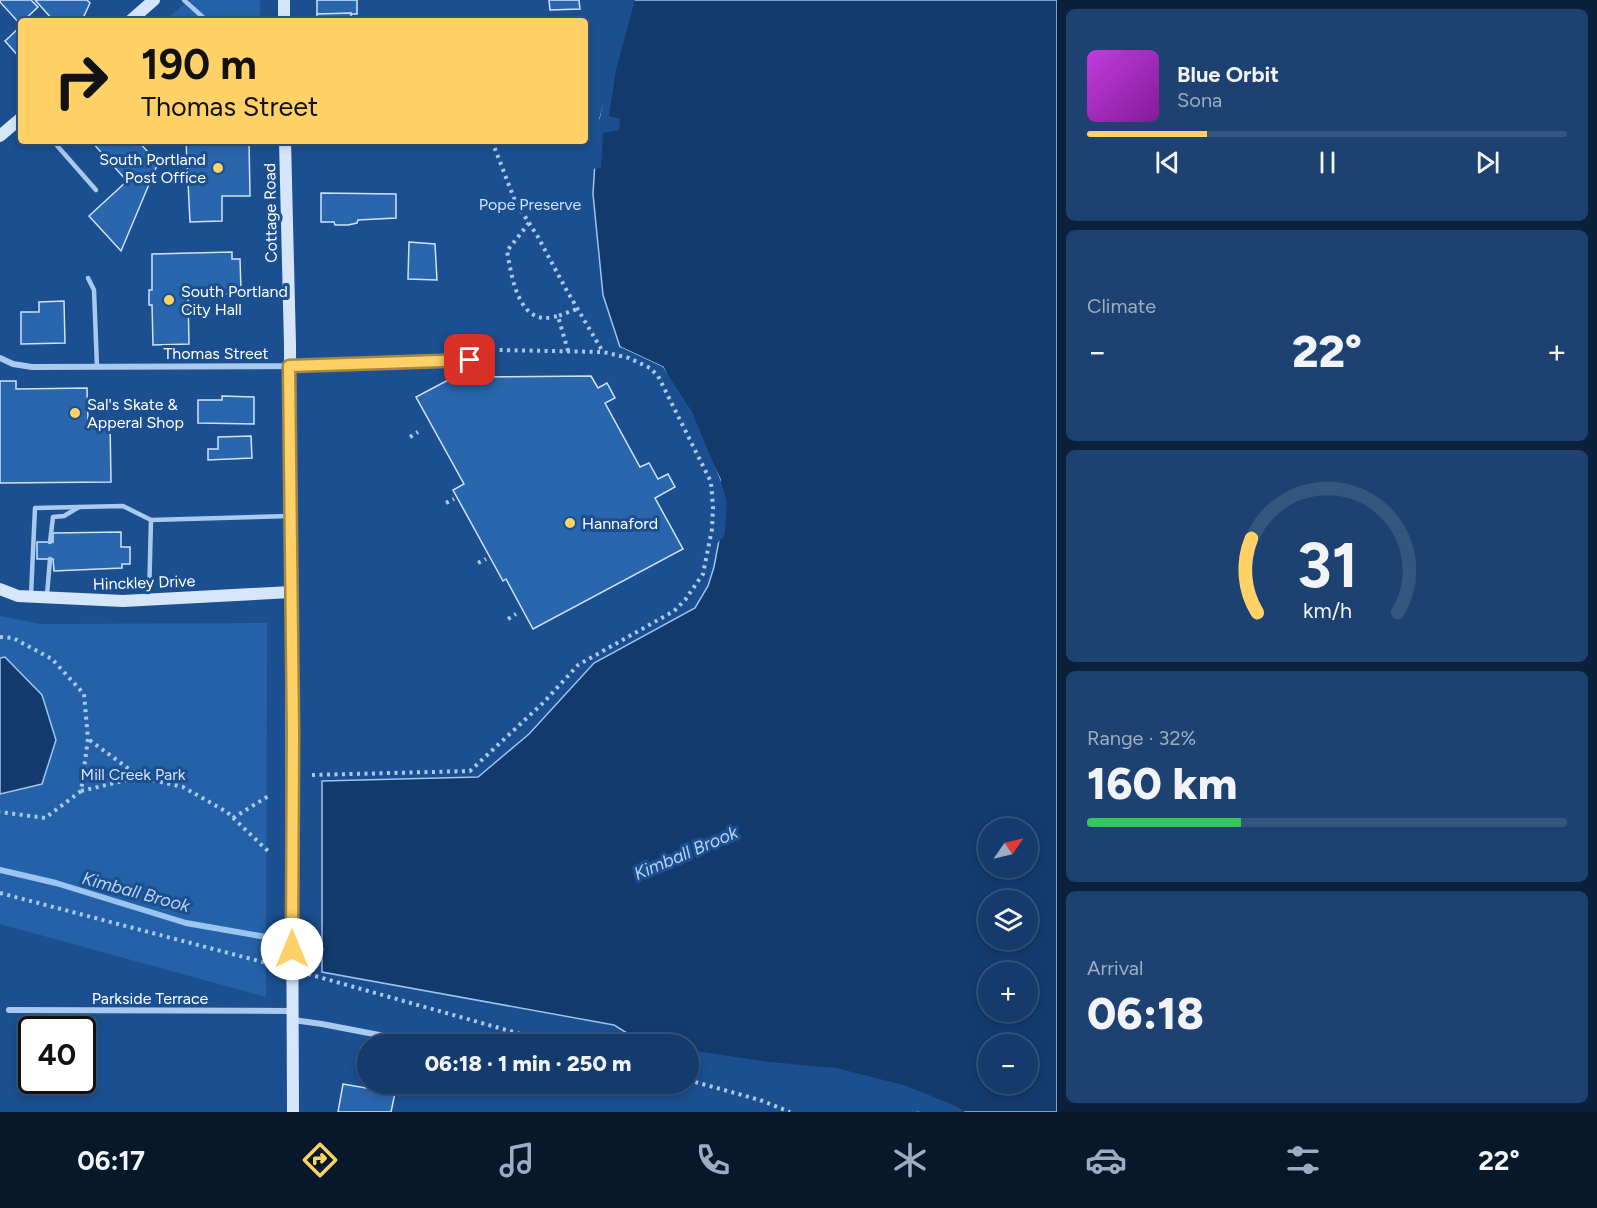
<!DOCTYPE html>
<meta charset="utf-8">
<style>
body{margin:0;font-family:Figtree,sans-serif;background:#1d4271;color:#f1f3f6;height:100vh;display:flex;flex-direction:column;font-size:22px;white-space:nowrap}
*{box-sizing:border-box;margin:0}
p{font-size:20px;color:#9dadc1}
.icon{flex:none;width:33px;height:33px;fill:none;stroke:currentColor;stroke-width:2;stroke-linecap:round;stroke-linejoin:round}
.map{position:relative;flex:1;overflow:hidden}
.panel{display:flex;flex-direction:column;gap:9px;padding:9px;background:#0b203b;width:540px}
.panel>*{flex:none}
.hud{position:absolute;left:18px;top:18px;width:570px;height:126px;border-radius:6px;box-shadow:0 3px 9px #0003,0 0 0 2px #33557e;background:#ffd166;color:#111;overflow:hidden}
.needle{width:39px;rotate:56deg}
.tools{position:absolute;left:978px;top:818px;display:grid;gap:12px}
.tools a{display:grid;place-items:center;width:60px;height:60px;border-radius:50%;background:#143b6b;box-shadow:0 3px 9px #0003,0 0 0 2px #33557e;font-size:30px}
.speed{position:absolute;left:18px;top:1016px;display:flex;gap:12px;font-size:30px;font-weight:700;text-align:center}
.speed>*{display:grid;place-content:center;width:78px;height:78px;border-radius:50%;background:#143b6b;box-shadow:0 3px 9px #0003,0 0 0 2px #33557e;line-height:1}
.speed .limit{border:3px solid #111;border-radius:9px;background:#fff;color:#111}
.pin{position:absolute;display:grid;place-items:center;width:51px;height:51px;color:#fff;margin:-26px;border-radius:12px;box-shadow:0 3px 9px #0006}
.me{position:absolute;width:66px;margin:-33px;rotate:0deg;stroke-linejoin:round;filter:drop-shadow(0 0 4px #0008)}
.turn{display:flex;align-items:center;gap:21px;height:126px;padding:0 24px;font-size:27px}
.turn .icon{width:78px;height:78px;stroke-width:2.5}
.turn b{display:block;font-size:42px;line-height:51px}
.big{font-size:45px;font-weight:800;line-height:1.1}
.panel .card{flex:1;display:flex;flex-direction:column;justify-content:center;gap:9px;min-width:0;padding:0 21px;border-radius:9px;background:#1d4271}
.panel .dial{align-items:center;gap:0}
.dial svg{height:156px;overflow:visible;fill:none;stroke:#33557e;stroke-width:7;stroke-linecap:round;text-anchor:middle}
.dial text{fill:#f1f3f6;stroke:none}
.song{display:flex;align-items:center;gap:18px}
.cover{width:72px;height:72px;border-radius:9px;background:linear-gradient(135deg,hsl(290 70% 55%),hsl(290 70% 35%))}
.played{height:6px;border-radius:3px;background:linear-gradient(90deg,#ffd166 25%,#33557e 25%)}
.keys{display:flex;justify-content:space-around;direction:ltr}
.heat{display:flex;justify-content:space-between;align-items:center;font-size:33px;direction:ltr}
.charge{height:9px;border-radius:4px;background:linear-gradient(90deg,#34c759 32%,#33557e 0)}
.trip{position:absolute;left:357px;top:1034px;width:342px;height:60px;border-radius:30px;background:#143b6b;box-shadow:0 3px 9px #0003,0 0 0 2px #33557e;font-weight:800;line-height:60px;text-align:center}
.dock{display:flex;height:96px;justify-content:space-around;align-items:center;background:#08182b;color:#9dadc1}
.dock .icon{width:42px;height:42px}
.dock .on{color:#ffd166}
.dock b{font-size:27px;color:#f1f3f6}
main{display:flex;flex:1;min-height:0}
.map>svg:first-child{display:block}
</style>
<main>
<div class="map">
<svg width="1057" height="1112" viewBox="0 0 1057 1112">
<rect width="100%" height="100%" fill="#1b4f8f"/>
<!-- green -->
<g fill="#2461a8">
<polygon points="189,0 260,0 260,21 165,21"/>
<polygon points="0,616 40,624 267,623 266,997 0,924"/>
</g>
<!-- water -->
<g fill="#123a6d" stroke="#9cc4f0" stroke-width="1.5" fill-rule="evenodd">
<path d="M 631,0 L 1057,0 L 1057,1112 L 922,1112 L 689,1053 L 688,1044 L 651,1044 L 640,1041 L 614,1025 L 322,972 L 322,781 L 478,777 L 529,734 L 594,663 L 695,608 L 708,586 L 714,567 L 722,524 L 720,479 L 663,367 L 620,347 L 603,295 L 593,194 L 597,130 ZM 988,828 L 1028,828 L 1028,867 L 988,867 ZM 988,900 L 1028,900 L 1028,939 L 988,939 ZM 988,972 L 1028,972 L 1028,1011 L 988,1011 ZM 988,1044 L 1028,1044 L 1028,1083 L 988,1083 Z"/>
<polygon points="5,657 42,695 56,740 42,784 0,794 0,658"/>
</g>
<!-- pier -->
<g fill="#1b4f8f">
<polygon points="628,0 635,0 616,70 609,116 620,119 619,130 603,133 601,168 592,169 594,129 600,118 616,37"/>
<polygon points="620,347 663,367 692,412 720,479 727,502 725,532 723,538 715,545 719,524 717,480 661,369 624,352"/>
<polygon points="689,1050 769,1062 836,1068 907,1086 958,1107 965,1112 920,1112 886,1106 688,1056"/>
</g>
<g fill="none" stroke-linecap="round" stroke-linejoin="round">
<!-- stream -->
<polyline stroke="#9cc4f0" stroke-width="6" points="0,870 56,883 186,923 266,937"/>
</g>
<!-- building -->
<g fill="#2a66ad" stroke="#cfe3fa" stroke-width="1.5">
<polygon points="0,0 31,0 38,7 20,24 0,2"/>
<polygon points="35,0 87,0 90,3 84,16 79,21 54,21"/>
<rect x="317" y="0" width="40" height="14"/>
<polygon points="549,0 579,0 580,9 550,10"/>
<polygon points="351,13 351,21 317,21 317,14"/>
<polygon points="21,26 21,59 5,41"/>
<polygon points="91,141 138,141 158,163 121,251 89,216 127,181"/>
<polygon points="186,141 249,141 250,196 222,196 222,221 190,222"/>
<polygon points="321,193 396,194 396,218 358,220 357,223 348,225 335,225 334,222 321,222"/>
<polygon points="409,242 435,244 437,280 408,279"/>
<polygon points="232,252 232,259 240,259 241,290 233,290 233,294 188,295 189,344 153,345 152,305 149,305 149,290 152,290 152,254"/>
<polygon points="64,301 65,343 21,344 21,312 39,312 39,302"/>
<polygon points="452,371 470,371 471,377 591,376 598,388 607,383 615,398 605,403 640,467 649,463 658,479 668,474 675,487 655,498 683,549 533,629 506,579 503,581 453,490 464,484 416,397 452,378"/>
<polygon points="0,381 16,381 16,389 87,388 88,421 110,421 111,482 0,483"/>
<polygon points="222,396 254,397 254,424 198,423 198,400 222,400"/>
<polygon points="251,436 252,458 208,460 208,449 218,449 218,437"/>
<polygon points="121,532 121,547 130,547 130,564 122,564 122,568 54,571 53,559 37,559 37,542 53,542 53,533"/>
<polygon points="343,1084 395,1093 391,1112 338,1112"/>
</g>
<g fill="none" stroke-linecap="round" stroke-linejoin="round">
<!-- path -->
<g stroke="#a9c9ee" stroke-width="4" stroke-dasharray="3 4.5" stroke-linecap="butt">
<polyline points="492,141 515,201 538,237 567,291 603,352"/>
<path d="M 529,223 L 507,251 C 511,271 516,316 544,318 C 548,318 554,317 558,316"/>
<polyline points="568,351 558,316 577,309"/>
<polyline points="410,437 418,432"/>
<polyline points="446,503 454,499"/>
<polyline points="478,563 486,559"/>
<polyline points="508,619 516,614"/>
<polyline points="0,637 13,638 52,659 84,694 88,739 81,791 45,818 0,812"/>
<polyline points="312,775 470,771 544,702 578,665 674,611 685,600 703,574 712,529 713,507 711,482 658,376 650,368 629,358 603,352 497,350"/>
<polyline points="138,777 183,787 227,812 271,854"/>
<polyline points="81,791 140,777 88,739"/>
<polyline points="233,818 270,795"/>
<polyline points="0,893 278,966"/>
<polyline points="308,974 556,1044"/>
<polyline points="688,1080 760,1100 790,1112"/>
</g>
<!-- lane -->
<g stroke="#a9c9ee" stroke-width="4.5">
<polyline points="184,0 207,21"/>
<polyline points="53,141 96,190"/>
<polyline points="88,278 94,290 97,367"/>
<polyline points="50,542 53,517 64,516 79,507"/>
<polyline points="31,595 35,508 123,506 151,520"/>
<polyline points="47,595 50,559"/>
<polyline points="149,598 151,520 290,516"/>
</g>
<!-- street -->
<g stroke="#a9c9ee" stroke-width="6">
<polyline points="0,358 13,364 32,367 314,366 351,363 470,360"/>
<polyline points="9,1010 292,1011"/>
<polyline points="293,1020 322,1024 426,1044"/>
</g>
<!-- secondary -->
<g stroke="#d6e6fa" stroke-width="12">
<polyline points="130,21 154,0"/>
<polyline points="284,21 284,0"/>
<polyline points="0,136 21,118"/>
<polyline points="285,141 290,345 293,1112"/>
<polyline points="0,589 18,596 123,601 291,592"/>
</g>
</g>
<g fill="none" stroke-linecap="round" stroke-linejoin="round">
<!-- route casing -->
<g stroke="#a68842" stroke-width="15">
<polyline id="route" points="292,949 293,732 289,366 470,360"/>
</g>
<!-- route -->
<use href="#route" stroke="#ffd166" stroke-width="10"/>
</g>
<!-- markers -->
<g fill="#ffd166" stroke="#1b4f8f" stroke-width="2">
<circle cx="218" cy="168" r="6"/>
<circle cx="169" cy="300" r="6"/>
<circle cx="75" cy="413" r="6"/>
<circle cx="570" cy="523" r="6"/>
</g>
<g text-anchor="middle" stroke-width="6" stroke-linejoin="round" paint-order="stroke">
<!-- poi labels -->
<g font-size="16" fill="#fff" stroke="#1b4f8f" text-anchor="start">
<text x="206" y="165" text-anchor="end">South Portland<tspan x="206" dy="18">Post Office</tspan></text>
<text x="181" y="297">South Portland<tspan x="181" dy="18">City Hall</tspan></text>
<text x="87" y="410">Sal's Skate &amp;<tspan x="87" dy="18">Apperal Shop</tspan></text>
<text x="582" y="529">Hannaford</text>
</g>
<!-- park labels -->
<g font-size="16" fill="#cfe3fa" stroke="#1b4f8f">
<text x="530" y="210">Pope Preserve</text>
<text x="133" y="780">Mill Creek Park</text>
</g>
<!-- street labels -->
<g font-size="16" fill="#fff" stroke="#1b4f8f">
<text transform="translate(270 213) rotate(-91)" y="6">Cottage Road</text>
<text x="216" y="359">Thomas Street</text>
<text transform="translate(144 582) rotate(-2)" y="6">Hinckley Drive</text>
<text x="150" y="1004">Parkside Terrace</text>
</g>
<!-- water labels -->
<g font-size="18" font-style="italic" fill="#b5d3f5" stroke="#1b4f8f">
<text transform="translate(686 853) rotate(-23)" y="6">Kimball Brook</text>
<text transform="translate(136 892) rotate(15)" y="6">Kimball Brook</text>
</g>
</g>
</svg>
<div class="tools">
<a><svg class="needle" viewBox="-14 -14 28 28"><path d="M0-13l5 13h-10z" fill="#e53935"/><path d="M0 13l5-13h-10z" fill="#9dadc1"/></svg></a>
<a><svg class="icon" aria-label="layers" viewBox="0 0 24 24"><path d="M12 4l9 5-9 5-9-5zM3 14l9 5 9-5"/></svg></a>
<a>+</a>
<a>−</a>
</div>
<div class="speed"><div class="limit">40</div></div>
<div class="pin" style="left:470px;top:360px;background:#d93025"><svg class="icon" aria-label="arrive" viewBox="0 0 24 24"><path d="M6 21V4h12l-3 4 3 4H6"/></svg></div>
<svg class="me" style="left:292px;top:949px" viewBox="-20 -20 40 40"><circle r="19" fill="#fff"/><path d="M0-13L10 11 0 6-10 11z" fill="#ffd166"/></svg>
<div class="trip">06:18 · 1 min · 250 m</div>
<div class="hud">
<div class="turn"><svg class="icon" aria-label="right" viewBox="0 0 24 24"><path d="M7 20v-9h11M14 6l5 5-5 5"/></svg><div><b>190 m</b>Thomas Street</div></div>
</div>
</div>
<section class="panel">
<div class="card">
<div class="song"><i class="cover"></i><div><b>Blue Orbit</b><p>Sona</p></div></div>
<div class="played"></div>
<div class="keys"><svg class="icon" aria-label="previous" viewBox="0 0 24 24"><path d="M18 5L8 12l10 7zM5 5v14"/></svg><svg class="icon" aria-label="pause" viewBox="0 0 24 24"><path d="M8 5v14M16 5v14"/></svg><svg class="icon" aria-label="next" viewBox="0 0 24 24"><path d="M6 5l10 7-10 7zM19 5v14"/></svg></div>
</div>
<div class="card"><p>Climate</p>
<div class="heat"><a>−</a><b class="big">22°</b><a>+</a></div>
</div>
<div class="card dial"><svg viewBox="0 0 100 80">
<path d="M14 69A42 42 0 1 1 86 69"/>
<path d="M14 69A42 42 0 0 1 11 31" stroke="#ffd166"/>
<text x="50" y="56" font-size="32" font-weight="700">31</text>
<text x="50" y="72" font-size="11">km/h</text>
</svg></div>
<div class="card"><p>Range · 32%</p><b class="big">160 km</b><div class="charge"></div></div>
<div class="card"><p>Arrival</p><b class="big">06:18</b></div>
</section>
</main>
<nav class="dock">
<b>06:17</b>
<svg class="icon on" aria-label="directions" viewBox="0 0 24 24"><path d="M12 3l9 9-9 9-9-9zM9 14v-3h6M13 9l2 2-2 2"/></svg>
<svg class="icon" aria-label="music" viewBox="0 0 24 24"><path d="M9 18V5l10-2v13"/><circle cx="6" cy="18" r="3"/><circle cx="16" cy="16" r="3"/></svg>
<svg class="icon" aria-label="phone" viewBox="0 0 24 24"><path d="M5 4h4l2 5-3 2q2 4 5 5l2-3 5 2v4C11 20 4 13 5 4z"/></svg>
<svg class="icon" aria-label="climate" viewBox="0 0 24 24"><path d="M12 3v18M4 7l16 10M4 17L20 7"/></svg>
<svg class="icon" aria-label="car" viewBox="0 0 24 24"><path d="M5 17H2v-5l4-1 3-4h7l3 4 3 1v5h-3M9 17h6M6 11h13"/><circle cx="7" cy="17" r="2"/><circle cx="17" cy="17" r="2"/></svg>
<svg class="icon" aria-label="filters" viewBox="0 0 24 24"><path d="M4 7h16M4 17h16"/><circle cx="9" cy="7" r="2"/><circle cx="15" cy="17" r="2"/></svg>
<b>22°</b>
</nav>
